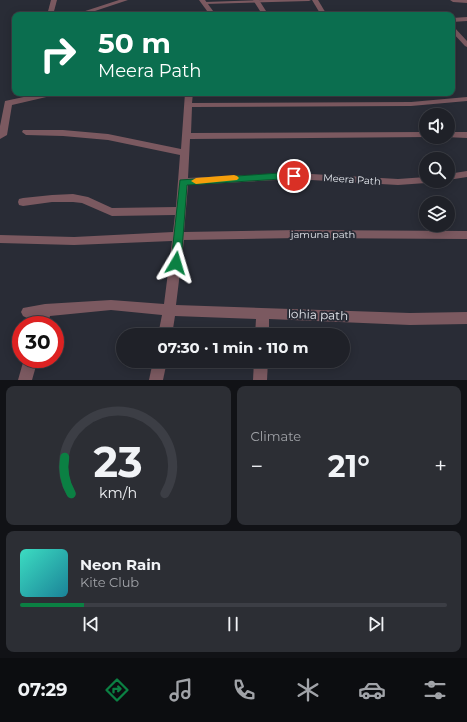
<!DOCTYPE html>
<meta charset="utf-8">
<style>
body{margin:0;font-family:Montserrat,sans-serif;background:#2c2e34;color:#f1f3f6;height:100vh;display:flex;flex-direction:column;font-size:15px;white-space:nowrap}
*{box-sizing:border-box;margin:0}
p{font-size:13px;color:#a1a3a8}
.icon{flex:none;width:22px;height:22px;fill:none;stroke:currentColor;stroke-width:2;stroke-linecap:round;stroke-linejoin:round}
.map{position:relative;height:380px;overflow:hidden}
.sheet{display:flex;flex-direction:column;gap:6px;padding:6px;background:#111216;flex:1}
.sheet>*{flex:none}
.guide{position:absolute;left:12px;top:12px;width:443px;height:84px;border-radius:8px;box-shadow:0 2px 10px #0003,0 0 0 1px #3c3e45;background:#0b6e4f;color:#fff;overflow:hidden}
.tools{position:absolute;left:419px;top:108px;display:grid;gap:8px}
.tools a{display:grid;place-items:center;width:36px;height:36px;border-radius:50%;background:#1f2128;box-shadow:0 2px 10px #0003,0 0 0 1px #3c3e45;font-size:20px}
.speed{position:absolute;left:12px;top:316px;display:flex;gap:8px;font-size:20px;font-weight:700;text-align:center}
.speed>*{display:grid;place-content:center;width:52px;height:52px;border-radius:50%;background:#1f2128;box-shadow:0 2px 10px #0003,0 0 0 1px #3c3e45;line-height:1}
.speed .limit{border:6px solid #d22;background:#fff;color:#111}
.pin{position:absolute;display:grid;place-items:center;width:34px;height:34px;color:#fff;margin:-17px;border:2px solid #fff;border-radius:50%;box-shadow:0 1px 4px #0007}
.me{position:absolute;width:44px;margin:-22px;rotate:7deg;stroke-linejoin:round;filter:drop-shadow(0 0 3px #0008)}
.turn{display:flex;align-items:center;gap:14px;height:84px;padding:0 20px;font-size:18px}
.turn .icon{width:52px;height:52px;stroke-width:2.5}
.turn b{display:block;font-size:28px;line-height:34px}
.big{font-size:30px;font-weight:700;line-height:1.1}
.sheet .tile{flex:1;display:flex;flex-direction:column;justify-content:center;gap:6px;min-width:0;padding:0 14px;border-radius:8px;background:#2c2e34}
.sheet .dial{align-items:center;gap:0}
.dial svg{height:104px;overflow:visible;fill:none;stroke:#3c3e45;stroke-width:7;stroke-linecap:round;text-anchor:middle}
.dial text{fill:#f1f3f6;stroke:none}
.song{display:flex;align-items:center;gap:12px}
.cover{width:48px;height:48px;border-radius:6px;background:linear-gradient(135deg,hsl(170 70% 55%),hsl(190 70% 35%))}
.played{height:4px;border-radius:2px;background:linear-gradient(90deg,#0b8043 15%,#3c3e45 15%)}
.keys{display:flex;justify-content:space-around;direction:ltr}
.heat{display:flex;justify-content:space-between;align-items:center;font-size:22px;direction:ltr}
.sheet .tiles{flex:1;display:grid;gap:6px;grid-template-columns:1fr 1fr}
.tile:last-child{grid-column:span 2}
.trip{position:absolute;left:116px;top:328px;width:234px;height:40px;border-radius:20px;background:#1f2128;box-shadow:0 2px 10px #0003,0 0 0 1px #3c3e45;font-weight:700;line-height:40px;text-align:center}
.tab-bar{display:flex;height:64px;justify-content:space-around;align-items:center;background:#0c0d10;color:#a1a3a8}
.tab-bar .icon{width:28px;height:28px}
.tab-bar .current{color:#0b8043}
.tab-bar b{font-size:18px;color:#f1f3f6}
.map>svg:first-child{display:block}
</style>
<div class="map">
<svg width="467" height="380" viewBox="0 0 467 380">
<rect width="100%" height="100%" fill="#292c36"/>
<g fill="none" stroke-linecap="round" stroke-linejoin="round">
<!-- service -->
<polygon fill="#7b5960" fill-rule="evenodd" points="265,0 311,0 309,1 205,4 203,3 205,2"/>
<!-- minor -->
<g fill="#7b5960" fill-rule="evenodd">
<polygon points="51,0 57,0 53,15 47,15"/>
<polygon points="119,0 128,0 83,15 73,15"/>
<polygon points="199,0 205,0 216,15 210,15"/>
<polygon points="253,0 259,0 266,11 265,15 259,15 260,11"/>
<polygon points="312,0 318,0 327,15 321,15"/>
<polygon points="450,0 467,0 467,3 453,2"/>
<polygon points="467,17 467,21 452,22 452,18"/>
<polygon points="452,26 454,27 467,41 467,47 465,46 452,32"/>
<polygon points="34,93 59,93 55,95 12,105 7,135 0,139 0,126 5,101 33,95"/>
<polygon points="185,93 193,93 192,103 411,102 467,97 467,101 411,106 192,107 191,133 426,132 426,137 429,137 190,139 188,178 294,173 398,179 426,177 426,181 430,181 426,183 398,185 294,179 188,185 184,232 299,230 467,231 467,239 299,238 184,240 176,305 410,313 467,312 467,324 410,325 269,319 269,335 255,335 256,319 175,316 172,335 158,335 162,315 111,310 50,316 47,325 35,325 37,317 27,318 23,316 21,312 23,308 45,304 111,300 164,304 172,241 74,245 0,243 0,235 74,237 173,232 175,215 112,216 82,203 73,202 52,202 23,206 19,205 18,202 19,199 23,198 52,195 73,194 88,197 112,208 176,207 180,155 108,140 63,136 26,135 22,132 23,130 63,130 108,134 181,149"/>
<polygon points="448,132 467,132 467,138 445,137 448,137"/>
<polygon points="467,171 467,177 448,180 448,174"/>
<polygon points="24,359 38,359 32,380 18,380"/>
<polygon points="153,361 167,361 163,380 149,380"/>
<polygon points="254,361 268,361 267,380 253,380"/>
</g>
</g>
<!-- route -->
<polygon fill="#0b8043" stroke="#07532c" points="294,172 297,173 299,176 297,178 187,185 181,263 180,266 176,267 172,266 171,263 180,180"/>
<!-- slow -->
<polygon fill="#f59e0b" points="234,175 237,176 239,178 237,180 196,184 191,181 196,178"/>
<g text-anchor="middle" stroke-width="4" stroke-linejoin="round" paint-order="stroke">
<!-- street labels -->
<g font-size="10" fill="#e5e8ee" stroke="#292c36">
<text transform="translate(352 179) rotate(4)" y="4">Meera Path</text>
<text x="323" y="238">jamuna path</text>
</g>
<!-- near-street labels -->
<g font-size="12" fill="#e5e8ee" stroke="#292c36">
<text transform="translate(318 315) rotate(2)" y="4">lohia path</text>
</g>
</g>
</svg>
<div class="tools">
<a><svg class="icon" aria-label="sound" viewBox="0 0 24 24"><path d="M4 9h4l5-4v14l-5-4H4zM17 9q2 3 0 6"/></svg></a>
<a><svg class="icon" aria-label="search" viewBox="0 0 24 24"><circle cx="10" cy="10" r="6"/><path d="M15 15l6 6"/></svg></a>
<a><svg class="icon" aria-label="layers" viewBox="0 0 24 24"><path d="M12 4l9 5-9 5-9-5zM3 14l9 5 9-5"/></svg></a>
</div>
<div class="speed"><div class="limit">30</div></div>
<div class="pin" style="left:294px;top:176px;background:#d93025"><svg class="icon" aria-label="arrive" viewBox="0 0 24 24"><path d="M6 21V4h12l-3 4 3 4H6"/></svg></div>
<svg class="me" style="left:176px;top:263px" viewBox="-20 -20 40 40"><path d="M0-17L14 15 0 8-14 15z" fill="#0b8043" stroke="#fff" stroke-width="4"/></svg>
<div class="trip">07:30 · 1 min · 110 m</div>
<div class="guide">
<div class="turn"><svg class="icon" aria-label="right" viewBox="0 0 24 24"><path d="M7 20v-9h11M14 6l5 5-5 5"/></svg><div><b>50 m</b>Meera Path</div></div>
</div>
</div>
<section class="sheet">
<div class="tiles">
<div class="tile dial"><svg viewBox="0 0 100 80">
<path d="M14 69A42 42 0 1 1 86 69"/>
<path d="M14 69A42 42 0 0 1 9 41" stroke="#0b8043"/>
<text x="50" y="56" font-size="32" font-weight="700">23</text>
<text x="50" y="72" font-size="11">km/h</text>
</svg></div>
<div class="tile"><p>Climate</p>
<div class="heat"><a>−</a><b class="big">21°</b><a>+</a></div>
</div>
<div class="tile">
<div class="song"><i class="cover"></i><div><b>Neon Rain</b><p>Kite Club</p></div></div>
<div class="played"></div>
<div class="keys"><svg class="icon" aria-label="previous" viewBox="0 0 24 24"><path d="M18 5L8 12l10 7zM5 5v14"/></svg><svg class="icon" aria-label="pause" viewBox="0 0 24 24"><path d="M8 5v14M16 5v14"/></svg><svg class="icon" aria-label="next" viewBox="0 0 24 24"><path d="M6 5l10 7-10 7zM19 5v14"/></svg></div>
</div>
</div>
</section>
<nav class="tab-bar">
<b>07:29</b>
<svg class="icon current" aria-label="directions" viewBox="0 0 24 24"><path d="M12 3l9 9-9 9-9-9zM9 14v-3h6M13 9l2 2-2 2"/></svg>
<svg class="icon" aria-label="music" viewBox="0 0 24 24"><path d="M9 18V5l10-2v13"/><circle cx="6" cy="18" r="3"/><circle cx="16" cy="16" r="3"/></svg>
<svg class="icon" aria-label="phone" viewBox="0 0 24 24"><path d="M5 4h4l2 5-3 2q2 4 5 5l2-3 5 2v4C11 20 4 13 5 4z"/></svg>
<svg class="icon" aria-label="climate" viewBox="0 0 24 24"><path d="M12 3v18M4 7l16 10M4 17L20 7"/></svg>
<svg class="icon" aria-label="car" viewBox="0 0 24 24"><path d="M5 17H2v-5l4-1 3-4h7l3 4 3 1v5h-3M9 17h6M6 11h13"/><circle cx="7" cy="17" r="2"/><circle cx="17" cy="17" r="2"/></svg>
<svg class="icon" aria-label="filters" viewBox="0 0 24 24"><path d="M4 7h16M4 17h16"/><circle cx="9" cy="7" r="2"/><circle cx="15" cy="17" r="2"/></svg>
</nav>
